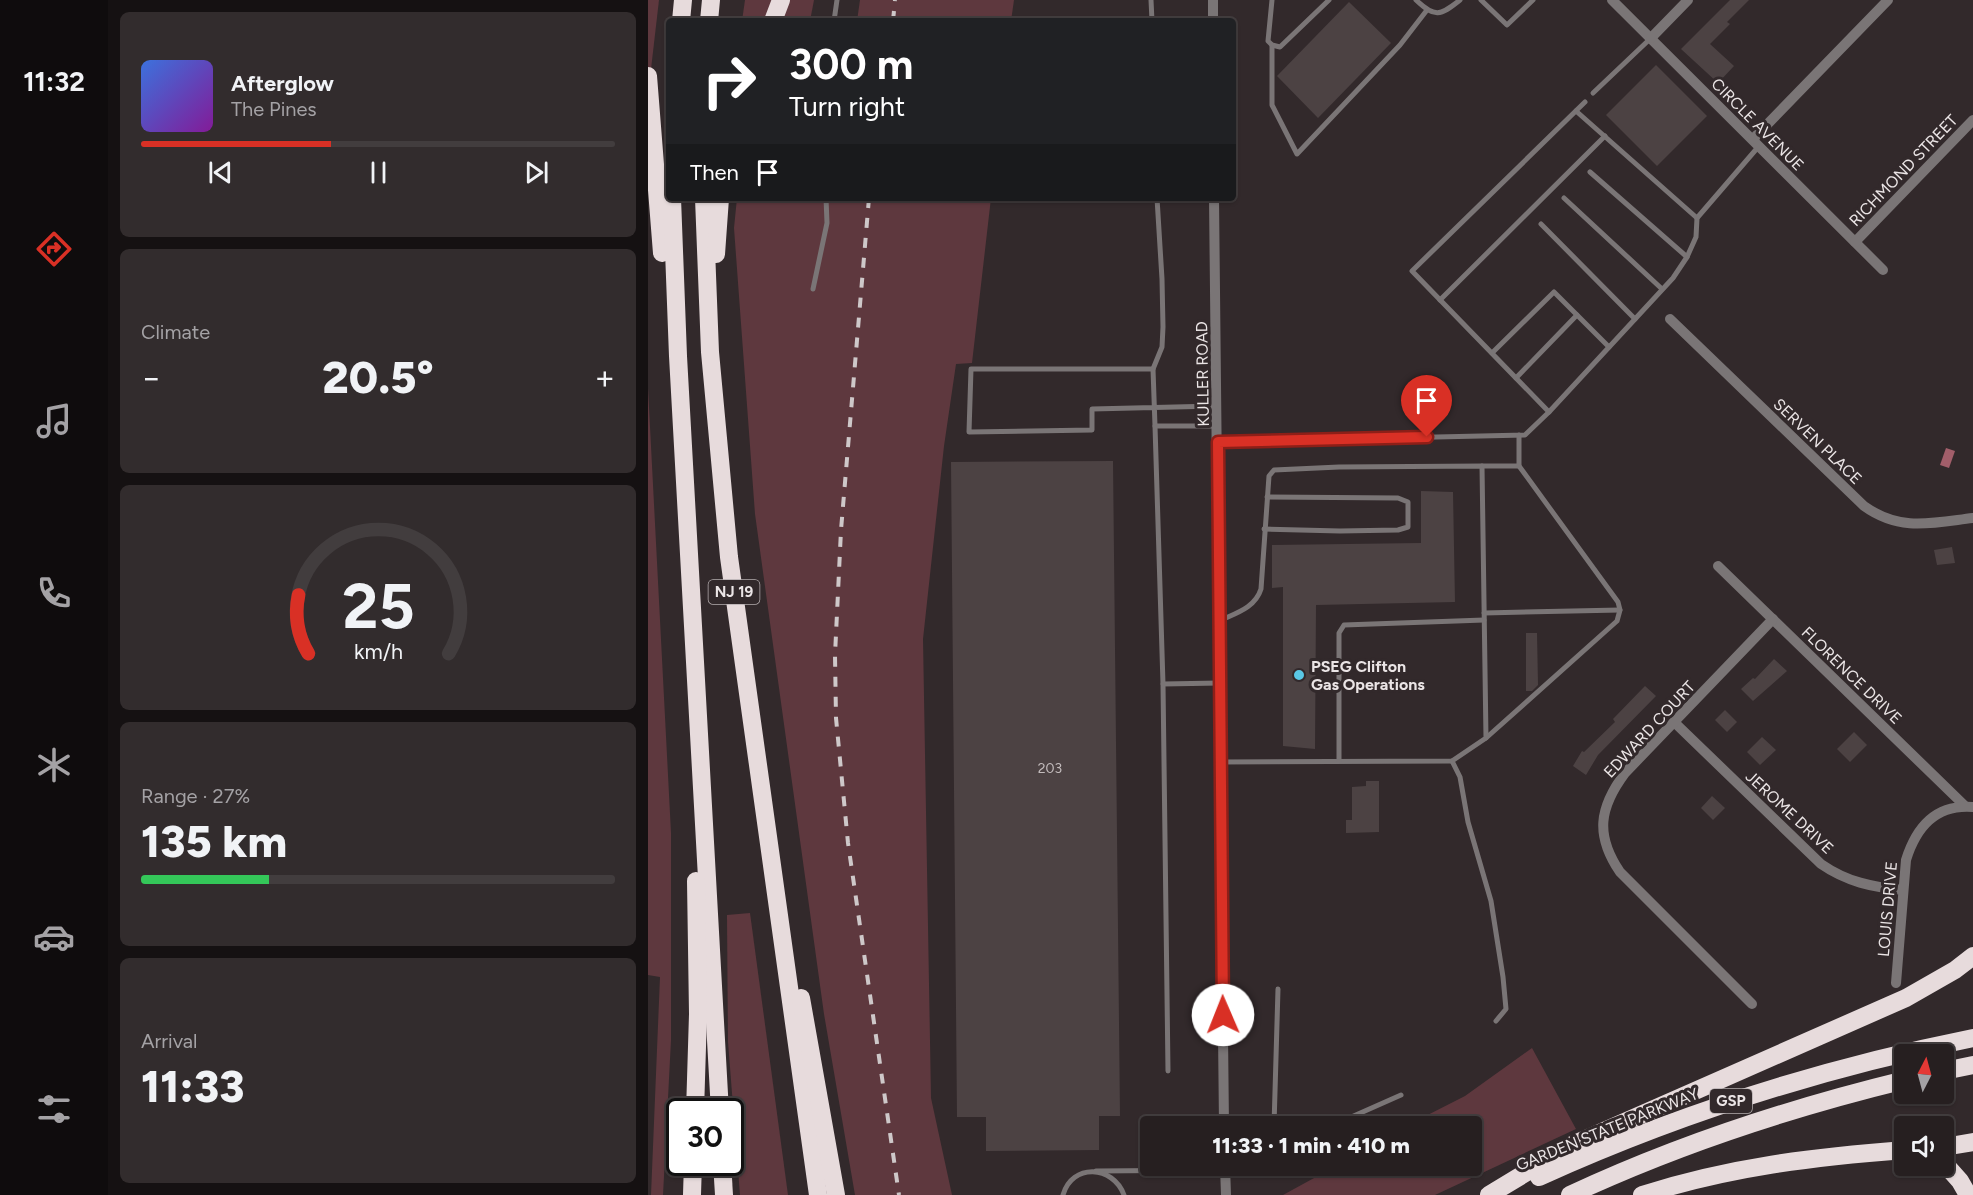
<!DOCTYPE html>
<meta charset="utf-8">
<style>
body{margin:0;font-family:Figtree,sans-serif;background:#322c2d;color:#f1f3f6;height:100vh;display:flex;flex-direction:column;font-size:22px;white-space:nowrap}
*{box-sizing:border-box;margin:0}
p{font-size:20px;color:#a4a2a5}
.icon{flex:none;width:33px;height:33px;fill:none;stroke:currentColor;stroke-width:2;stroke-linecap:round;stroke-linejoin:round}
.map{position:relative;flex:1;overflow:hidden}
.details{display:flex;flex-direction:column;gap:12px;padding:12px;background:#151112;width:540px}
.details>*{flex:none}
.top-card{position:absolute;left:18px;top:18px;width:570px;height:183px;border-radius:6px;box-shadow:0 2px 4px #0004,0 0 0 2px #423d3e;background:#202124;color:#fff;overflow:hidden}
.needle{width:39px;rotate:6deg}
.controls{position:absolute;left:1246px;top:1044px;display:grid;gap:12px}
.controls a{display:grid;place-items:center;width:60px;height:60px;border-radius:6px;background:#261f20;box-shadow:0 2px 4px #0004,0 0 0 2px #423d3e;font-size:30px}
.speed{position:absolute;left:18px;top:1098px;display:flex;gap:12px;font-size:30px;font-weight:700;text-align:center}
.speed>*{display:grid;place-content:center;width:78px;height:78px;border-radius:50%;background:#261f20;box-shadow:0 2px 4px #0004,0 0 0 2px #423d3e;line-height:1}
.speed .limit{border:3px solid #111;border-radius:9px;background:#fff;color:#111}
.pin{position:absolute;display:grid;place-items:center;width:51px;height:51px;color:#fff;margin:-62px -26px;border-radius:50% 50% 50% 0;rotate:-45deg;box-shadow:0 0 6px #0007}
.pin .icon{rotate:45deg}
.me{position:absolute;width:66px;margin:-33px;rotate:359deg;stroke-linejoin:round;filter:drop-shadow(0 0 4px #0008)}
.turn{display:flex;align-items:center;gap:21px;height:126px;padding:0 24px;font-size:27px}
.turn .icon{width:78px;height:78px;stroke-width:2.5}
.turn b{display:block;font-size:42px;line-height:51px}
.then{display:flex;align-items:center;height:57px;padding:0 24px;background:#0003;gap:12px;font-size:22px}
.big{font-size:45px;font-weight:800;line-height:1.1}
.details .widget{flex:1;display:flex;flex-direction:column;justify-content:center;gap:9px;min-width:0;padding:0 21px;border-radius:9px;background:#322c2d}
.details .dial{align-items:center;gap:0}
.dial svg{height:156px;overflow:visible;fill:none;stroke:#423d3e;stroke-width:7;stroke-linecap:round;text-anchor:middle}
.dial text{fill:#f1f3f6;stroke:none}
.song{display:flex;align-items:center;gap:18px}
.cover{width:72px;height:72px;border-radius:9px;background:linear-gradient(135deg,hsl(220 70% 55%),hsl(290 70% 35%))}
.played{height:6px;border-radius:3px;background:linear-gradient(90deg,#d93025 40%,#423d3e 40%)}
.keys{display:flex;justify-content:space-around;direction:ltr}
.heat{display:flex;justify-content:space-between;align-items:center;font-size:33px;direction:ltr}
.charge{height:9px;border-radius:4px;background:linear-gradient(90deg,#34c759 27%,#423d3e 0)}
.trip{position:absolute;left:492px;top:1116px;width:342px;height:60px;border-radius:6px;background:#261f20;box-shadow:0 2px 4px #0004,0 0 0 2px #423d3e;font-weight:800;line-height:60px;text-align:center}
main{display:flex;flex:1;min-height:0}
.menu{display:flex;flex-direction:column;width:108px;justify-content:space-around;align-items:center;background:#0f0c0d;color:#a4a2a5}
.menu .icon{width:42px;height:42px}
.menu .current{color:#d93025}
.menu b{font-size:27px;color:#f1f3f6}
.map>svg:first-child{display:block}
</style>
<main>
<nav class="menu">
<b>11:32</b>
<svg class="icon current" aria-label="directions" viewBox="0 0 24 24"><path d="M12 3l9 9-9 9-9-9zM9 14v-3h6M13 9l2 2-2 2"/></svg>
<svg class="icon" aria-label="music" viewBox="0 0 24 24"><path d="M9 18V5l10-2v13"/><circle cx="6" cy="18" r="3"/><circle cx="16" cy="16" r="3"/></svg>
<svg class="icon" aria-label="phone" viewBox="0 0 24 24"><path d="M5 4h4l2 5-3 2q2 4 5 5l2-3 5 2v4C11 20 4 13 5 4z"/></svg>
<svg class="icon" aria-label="climate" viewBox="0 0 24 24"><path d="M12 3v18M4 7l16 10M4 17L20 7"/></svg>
<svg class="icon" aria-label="car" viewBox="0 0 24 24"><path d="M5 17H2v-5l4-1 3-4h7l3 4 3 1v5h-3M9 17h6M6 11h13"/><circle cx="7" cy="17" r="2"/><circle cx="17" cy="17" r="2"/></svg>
<svg class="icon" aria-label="filters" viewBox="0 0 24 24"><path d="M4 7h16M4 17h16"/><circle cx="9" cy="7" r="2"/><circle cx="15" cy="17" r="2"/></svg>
</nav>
<section class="details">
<div class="widget">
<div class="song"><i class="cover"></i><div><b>Afterglow</b><p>The Pines</p></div></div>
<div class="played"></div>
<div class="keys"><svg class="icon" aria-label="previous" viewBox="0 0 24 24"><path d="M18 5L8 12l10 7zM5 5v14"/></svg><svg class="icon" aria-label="pause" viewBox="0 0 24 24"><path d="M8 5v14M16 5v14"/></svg><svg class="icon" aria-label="next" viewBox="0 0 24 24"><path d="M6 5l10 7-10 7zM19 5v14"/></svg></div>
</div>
<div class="widget"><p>Climate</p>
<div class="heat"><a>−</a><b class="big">20.5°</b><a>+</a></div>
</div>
<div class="widget dial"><svg viewBox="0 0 100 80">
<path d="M14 69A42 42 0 1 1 86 69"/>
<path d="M14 69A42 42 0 0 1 9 39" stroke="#d93025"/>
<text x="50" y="56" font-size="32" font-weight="700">25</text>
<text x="50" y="72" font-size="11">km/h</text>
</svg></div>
<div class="widget"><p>Range · 27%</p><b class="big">135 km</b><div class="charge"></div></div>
<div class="widget"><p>Arrival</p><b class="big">11:33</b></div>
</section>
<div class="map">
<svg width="1325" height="1195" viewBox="0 0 1325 1195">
<rect width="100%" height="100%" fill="#32292b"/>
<!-- green -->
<g fill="#5e383e">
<polygon points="0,0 11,0 0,95"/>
<polygon points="97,0 166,0 162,21 94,21"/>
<polygon points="212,0 366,0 363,21 209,21"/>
<polygon points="89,198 343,198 324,363 308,364 296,446 275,639 283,1098 304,1195 207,1195 176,1014 107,514 86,228"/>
<polygon points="0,388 23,833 23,1040 15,1195 3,1195 12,977 0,975"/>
<polygon points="102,913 140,1195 92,1195 80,1042 79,915"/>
<polygon points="884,1048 928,1129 787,1195 635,1195 688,1166 824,1166 824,1126 758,1126 817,1096"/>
</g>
<!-- water -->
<polygon fill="#a25e6a" points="1298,448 1307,451 1301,468 1292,465"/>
<!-- building -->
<g fill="#4c4243">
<polygon points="1082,0 1101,0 1079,22 1082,24 1062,44 1086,66 1070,83 1033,49"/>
<polygon points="701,2 743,43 670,118 629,76"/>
<polygon points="1008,65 1059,116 1009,166 958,115"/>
<polygon points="465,461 472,1116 451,1116 451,1150 338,1151 338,1117 309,1117 303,462"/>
<polygon points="773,491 805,492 807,602 668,605 667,749 635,746 635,587 624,588 624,545 773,543"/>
<polygon points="1304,547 1307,563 1289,565 1286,550"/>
<polygon points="878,633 889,633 890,685 884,691 878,691"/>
<polygon points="1126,659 1139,671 1105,701 1093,689 1105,678 1107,679"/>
<polygon points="997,686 1008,696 950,755 938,775 925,766 934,751 936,752 967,722 965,719"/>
<polygon points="1077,710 1089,722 1079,732 1067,720"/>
<polygon points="1206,732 1219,745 1202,762 1189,749"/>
<polygon points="1114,737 1128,750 1112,765 1099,752"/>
<polygon points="718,781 731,781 731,832 698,833 698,820 704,820 704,787 718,786"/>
<polygon points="1064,796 1077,808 1065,820 1053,808"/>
</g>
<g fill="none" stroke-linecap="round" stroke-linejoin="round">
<!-- service -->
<g stroke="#7a7576" stroke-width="5">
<polyline points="503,0 504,21"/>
<polyline points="624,0 620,41 624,45 632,47 681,0"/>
<path d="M 768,0 C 787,18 792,16 812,0"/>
<polyline points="833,0 859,25 885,0"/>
<polyline points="186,21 189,0"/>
<polyline points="624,45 624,105 649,154 752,45 779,10"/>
<polyline points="945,93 1003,38"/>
<polyline points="928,111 1049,218"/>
<polyline points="942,172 1039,257"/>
<polyline points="916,198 1014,289"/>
<polyline points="893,224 987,319"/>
<polyline points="165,289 179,223 178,198"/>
<polyline points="792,300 957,136"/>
<polyline points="844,353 906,292 961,347"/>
<polyline points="505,369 514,347 515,327 514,279 509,198"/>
<polyline points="868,378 929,315"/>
<polyline points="901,412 1025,278 1039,257 1048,237 1049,218 1111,146"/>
<polyline points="507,426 569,426"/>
<polyline points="570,442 877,435 901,412 764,271 937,102"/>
<polyline points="834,466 871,466"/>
<polyline points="616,529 692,531 750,530 760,527 760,502 750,498 619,497"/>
<polyline points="836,613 972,610"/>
<path d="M 571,621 C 588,613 607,608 613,589 L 621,476 L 626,470 L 691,467 L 834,466 L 838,738 L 804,761 L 572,762"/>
<polyline points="515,684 507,426 505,369 323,369 321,432 444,430 444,409 568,406"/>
<polyline points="838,738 969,621 972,610 970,602 871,466 871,435"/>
<polyline points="691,761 691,633 696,625 836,620"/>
<polyline points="804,761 812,777 820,822 843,901 855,977 858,1009 848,1021"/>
<polyline points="520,1071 515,684 572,683"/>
<polyline points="626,1126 630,989"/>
<polyline points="683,1126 753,1095"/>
<polyline points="448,1171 577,1170"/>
<path d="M 415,1195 C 424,1163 465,1165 476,1195"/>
</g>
<!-- minor -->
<g stroke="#7a7576" stroke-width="10">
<polyline points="565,0 565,21"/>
<polyline points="964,0 1235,270"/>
<polyline points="1003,38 1040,0"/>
<polyline points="1105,139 1240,0"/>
<polyline points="566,198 576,1126"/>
<polyline points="1207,242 1325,120"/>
<path d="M 1022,319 L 1216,506 C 1252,532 1284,523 1325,518"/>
<polyline points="1070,566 1317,806"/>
<path d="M 1026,722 L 1173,864 C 1199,882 1224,887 1255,890"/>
<path d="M 1248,983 L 1258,860 C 1268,828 1287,804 1325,807"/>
<path d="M 1104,1004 L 972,872 C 947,835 951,808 977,773 L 1125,619"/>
<polyline points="577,1166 578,1195"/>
</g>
<!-- motorway -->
<g stroke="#e7dbdc" stroke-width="18">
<polyline points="33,21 35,0"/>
<polyline points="61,21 63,0"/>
<polyline points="125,21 133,0"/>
<polyline points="0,76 14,253"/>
<polyline points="24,198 30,356 72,1112"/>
<polyline points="56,198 62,352 81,557 170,1195"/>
<polyline points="68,254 72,198"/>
<polyline points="153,998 188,1195"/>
<polyline points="1296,1071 1325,1065"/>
<polyline points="47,1112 50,1014 48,881"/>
<polyline points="1296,1147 1325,1142"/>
<polyline points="74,1162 76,1195"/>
<polyline points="1296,1163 1312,1181 1320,1195"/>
<path d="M 891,1177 C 1030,1114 1175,1068 1325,1038"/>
<polyline points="44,1195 45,1162"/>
<polyline points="841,1195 922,1146 1258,998 1307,970 1325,956"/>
<path d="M 922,1195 C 1029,1145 1142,1108 1257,1080"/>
<path d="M 994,1195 C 1082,1167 1165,1157 1257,1150"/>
</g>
<!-- rail -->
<g stroke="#cec8c9" stroke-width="4" stroke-dasharray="10 10" stroke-linecap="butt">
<polyline points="245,21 247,0"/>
<polyline points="221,198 193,530 187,655 188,718 200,843 251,1195"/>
</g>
</g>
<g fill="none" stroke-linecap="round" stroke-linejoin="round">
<!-- route casing -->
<g stroke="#8d1f18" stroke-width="15">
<polyline id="route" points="575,1015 570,442 779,437"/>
</g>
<!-- route -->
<use href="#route" stroke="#d93025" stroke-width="10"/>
</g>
<!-- markers -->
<circle fill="#5ac8e6" stroke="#32292b" stroke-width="2" cx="651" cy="675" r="6"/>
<g text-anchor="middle" stroke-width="6" stroke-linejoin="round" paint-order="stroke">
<!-- number labels -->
<g font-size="14" fill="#c3bcbd">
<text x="402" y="773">203</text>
</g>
<!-- shield labels -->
<g fill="#32292b" stroke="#b4adae" stroke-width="1.5">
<rect x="60.5" y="580" width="51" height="24" rx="4.5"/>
<rect x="1062" y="1089" width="42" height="24" rx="4.5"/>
</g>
<g font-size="15" font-weight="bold" fill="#ebe5e6">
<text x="86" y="597">NJ 19</text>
<text x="1083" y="1106">GSP</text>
</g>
<!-- street labels -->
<g font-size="16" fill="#ebe5e6" stroke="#32292b">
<text transform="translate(1110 124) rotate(45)" y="6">CIRCLE AVENUE</text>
<text transform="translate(1255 170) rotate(-46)" y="6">RICHMOND STREET</text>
<text transform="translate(554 374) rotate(-91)" y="6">KULLER ROAD</text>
<text transform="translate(1170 441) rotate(44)" y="6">SERVEN PLACE</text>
<text transform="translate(1204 675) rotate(44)" y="6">FLORENCE DRIVE</text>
<text transform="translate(1001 729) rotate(-47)" y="6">EDWARD COURT</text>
<text transform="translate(1142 812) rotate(43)" y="6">JEROME DRIVE</text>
<text transform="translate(1239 909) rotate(-85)" y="6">LOUIS DRIVE</text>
<text transform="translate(959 1129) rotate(-22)" y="6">GARDEN STATE PARKWAY</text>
</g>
<!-- poi labels -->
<g font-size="16" font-weight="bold" fill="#ebe5e6" stroke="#32292b" text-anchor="start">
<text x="663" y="672">PSEG Clifton<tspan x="663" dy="18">Gas Operations</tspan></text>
</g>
</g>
</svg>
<div class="controls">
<a><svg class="needle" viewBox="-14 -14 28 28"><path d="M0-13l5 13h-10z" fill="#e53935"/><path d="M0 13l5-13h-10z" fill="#a4a2a5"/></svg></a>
<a><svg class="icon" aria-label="sound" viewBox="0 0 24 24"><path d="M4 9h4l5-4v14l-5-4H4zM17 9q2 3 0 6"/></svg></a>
</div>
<div class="speed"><div class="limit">30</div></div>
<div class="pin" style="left:779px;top:437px;background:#d93025"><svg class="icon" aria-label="arrive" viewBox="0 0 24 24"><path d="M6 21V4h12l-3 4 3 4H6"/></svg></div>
<svg class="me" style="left:575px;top:1015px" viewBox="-20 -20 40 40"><circle r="19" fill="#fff"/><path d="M0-13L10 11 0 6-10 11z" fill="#d93025"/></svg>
<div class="trip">11:33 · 1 min · 410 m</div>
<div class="top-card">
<div class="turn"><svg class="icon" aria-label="right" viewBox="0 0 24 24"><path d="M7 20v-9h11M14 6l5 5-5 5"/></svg><div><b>300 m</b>Turn right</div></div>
<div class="then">Then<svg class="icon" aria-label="arrive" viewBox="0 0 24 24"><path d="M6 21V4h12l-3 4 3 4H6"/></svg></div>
</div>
</div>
</main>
